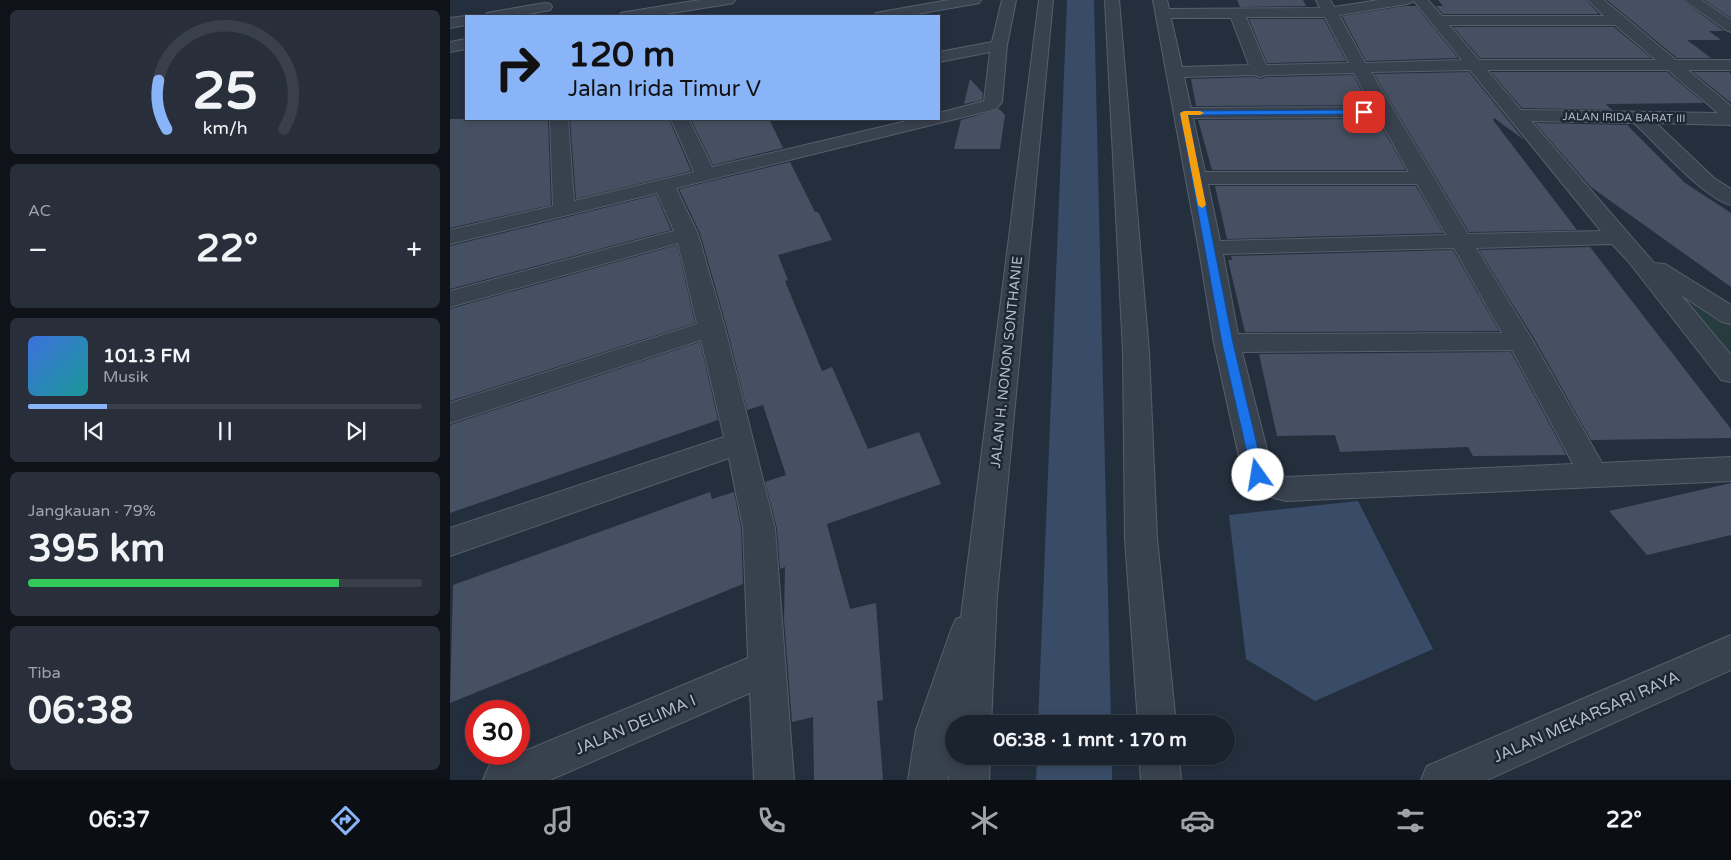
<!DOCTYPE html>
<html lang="id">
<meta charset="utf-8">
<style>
body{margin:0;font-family:"Varela Round",sans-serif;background:#282f3a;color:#f1f3f6;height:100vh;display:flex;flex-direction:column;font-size:19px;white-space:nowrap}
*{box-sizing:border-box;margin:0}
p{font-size:16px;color:#a0a4aa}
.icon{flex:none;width:28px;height:28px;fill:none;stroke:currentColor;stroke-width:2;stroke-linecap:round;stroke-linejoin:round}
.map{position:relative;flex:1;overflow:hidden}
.panel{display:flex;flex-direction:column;gap:10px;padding:10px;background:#0f1319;width:450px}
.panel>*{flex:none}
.hud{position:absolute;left:15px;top:15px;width:475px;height:105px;border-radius:0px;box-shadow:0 2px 8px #0003,0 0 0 1px #39404a;background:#8ab4f8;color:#111;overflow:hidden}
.speed{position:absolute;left:15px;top:700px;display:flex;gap:10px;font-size:25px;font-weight:700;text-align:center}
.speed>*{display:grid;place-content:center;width:65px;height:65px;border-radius:50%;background:#1b232e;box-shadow:0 2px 8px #0003,0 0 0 1px #39404a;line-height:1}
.speed .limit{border:8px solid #d22;background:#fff;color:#111}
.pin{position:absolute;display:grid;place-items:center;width:42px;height:42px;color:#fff;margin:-21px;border-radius:10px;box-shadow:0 2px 8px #0006}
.me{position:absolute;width:55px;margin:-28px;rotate:347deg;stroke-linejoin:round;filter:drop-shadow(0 0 4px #0008)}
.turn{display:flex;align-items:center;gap:18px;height:105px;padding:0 20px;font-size:22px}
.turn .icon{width:65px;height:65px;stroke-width:2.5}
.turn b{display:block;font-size:35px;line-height:42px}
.big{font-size:38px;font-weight:700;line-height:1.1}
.panel .widget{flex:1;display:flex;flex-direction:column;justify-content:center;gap:8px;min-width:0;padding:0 18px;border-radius:8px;background:#282f3a}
.panel .dial{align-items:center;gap:0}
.dial svg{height:130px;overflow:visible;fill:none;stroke:#39404a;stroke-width:7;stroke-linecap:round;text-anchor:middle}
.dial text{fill:#f1f3f6;stroke:none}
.song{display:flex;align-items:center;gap:15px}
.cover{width:60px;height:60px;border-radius:8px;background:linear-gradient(135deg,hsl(220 70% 55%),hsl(180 70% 35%))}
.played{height:5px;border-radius:2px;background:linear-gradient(90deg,#8ab4f8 20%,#39404a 20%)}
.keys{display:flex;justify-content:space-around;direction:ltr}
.heat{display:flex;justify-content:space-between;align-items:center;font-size:28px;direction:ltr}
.charge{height:8px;border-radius:4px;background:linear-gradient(90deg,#34c759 79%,#39404a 0)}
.trip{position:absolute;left:495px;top:715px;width:290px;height:50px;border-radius:25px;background:#1b232e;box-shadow:0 2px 8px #0003,0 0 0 1px #39404a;font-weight:700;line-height:50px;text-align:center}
.tabs{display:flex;height:80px;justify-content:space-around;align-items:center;background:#0b0e12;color:#a0a4aa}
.tabs .icon{width:35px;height:35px}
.tabs .active{color:#8ab4f8}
.tabs b{font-size:22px;color:#f1f3f6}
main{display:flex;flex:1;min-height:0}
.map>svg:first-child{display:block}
</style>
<main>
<section class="panel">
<div class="widget dial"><svg viewBox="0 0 100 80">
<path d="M14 69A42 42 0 1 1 86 69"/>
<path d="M14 69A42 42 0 0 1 9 39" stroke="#8ab4f8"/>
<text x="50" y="56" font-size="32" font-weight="700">25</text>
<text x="50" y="72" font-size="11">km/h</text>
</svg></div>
<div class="widget"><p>AC</p>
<div class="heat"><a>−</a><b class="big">22°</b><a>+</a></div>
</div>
<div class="widget">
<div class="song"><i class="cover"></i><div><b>101.3 FM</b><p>Musik</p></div></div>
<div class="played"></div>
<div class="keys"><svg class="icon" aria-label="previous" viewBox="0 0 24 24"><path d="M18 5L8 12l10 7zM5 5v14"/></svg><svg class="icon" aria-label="pause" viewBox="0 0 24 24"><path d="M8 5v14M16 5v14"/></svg><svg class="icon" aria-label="next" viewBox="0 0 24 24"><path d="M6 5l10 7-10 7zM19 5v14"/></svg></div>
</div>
<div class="widget"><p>Jangkauan · 79%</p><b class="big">395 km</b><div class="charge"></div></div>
<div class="widget"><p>Tiba</p><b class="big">06:38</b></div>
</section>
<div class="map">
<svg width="1281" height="780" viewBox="0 0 1281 780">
<rect width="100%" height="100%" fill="#242f3e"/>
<!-- green -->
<polygon fill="#263c3f" points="1186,256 1281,317 1281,373"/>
<!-- water -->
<g fill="#394c67">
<polygon points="617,0 644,0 661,724 588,724"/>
<polygon points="908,501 983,649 865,701 796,659 779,515"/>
<polygon points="587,756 662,756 662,780 586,780"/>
</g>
<!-- building -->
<g fill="#455162">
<polygon points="787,0 853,0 856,6 790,7"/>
<polygon points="988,0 1136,0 1149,14 993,14 986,6 993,6"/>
<polygon points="1157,0 1232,0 1274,31 1259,31 1271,40 1237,40 1261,58 1227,58"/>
<polygon points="1254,0 1281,0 1281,18"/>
<polygon points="954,6 966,6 1008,58 916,61 892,16"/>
<polygon points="799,19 874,19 896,61 817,63"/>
<polygon points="1003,27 1164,27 1201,58 1030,58"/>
<polygon points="1019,72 1074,140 1044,118 1043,120 1127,230 1019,232 924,74"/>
<polygon points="1041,72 1217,72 1254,103 1156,104 1162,110 1072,108"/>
<polygon points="1243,72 1279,72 1281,74 1281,103"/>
<polygon points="903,75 919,105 746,106 741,79 804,77 811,79 816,77"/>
<polygon points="520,79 533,93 532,100 514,104"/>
<polygon points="549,109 555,115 550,149 504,149 511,120"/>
<polygon points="0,119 98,119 101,205 0,228"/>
<polygon points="120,119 219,119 241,171 126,199"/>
<polygon points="241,119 319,119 333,148 263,165"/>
<polygon points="927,119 956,170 762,170 748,120"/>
<polygon points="1085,123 1177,125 1235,183 1281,213 1281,287 1141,187"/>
<polygon points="340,162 365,212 368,212 382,240 328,255 338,280 335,281 372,371 382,367 418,449 469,432 491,484 377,524 400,609 426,603 433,700 427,701 433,780 364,780 363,717 342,722 334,619 335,567 330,569 327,528 315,482 336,475 313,405 297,410 277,328 250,233 229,189"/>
<polygon points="765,186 966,186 993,233 777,239"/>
<polygon points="206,195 221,230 0,289 0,246"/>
<polygon points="227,245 245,323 0,401 0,309"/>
<polygon points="1140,247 1281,429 1281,438 1141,440 1085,340 1029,250"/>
<polygon points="1003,250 1049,331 795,332 778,260 782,260 781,256"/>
<polygon points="250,342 268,420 0,513 0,425"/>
<polygon points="1061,352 1116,455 1023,456 1018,447 890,452 885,435 827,436 809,354"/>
<polygon points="1281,483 1281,535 1197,555 1159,511"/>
<polygon points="260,492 262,499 284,492 291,528 293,584 0,703 3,585"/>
</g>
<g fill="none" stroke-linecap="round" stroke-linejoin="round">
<!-- minor casing -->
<g stroke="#565f6c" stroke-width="2">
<g id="minor">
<polygon points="250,0 285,0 283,3 278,4 203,16 169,16 171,13 176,12"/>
<polygon points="499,0 531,0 529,3 524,4 455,16 424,16 426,13 431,12"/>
<polygon points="552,0 566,0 557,45 552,102 546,109 226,188 248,234 275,328 325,528 344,780 304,780 300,693 100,780 33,780 39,766 298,658 293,528 279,458 0,556 0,528 274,437 251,340 0,423 0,403 247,324 228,243 0,307 0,291 224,231 207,193 0,244 0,230 103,206 100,119 118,119 124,201 244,172 221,119 239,119 262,167 465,119 489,119 489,113 534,101 540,52 489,62 489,52 542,42"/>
<path d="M 703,0 L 717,0 L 719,9 L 870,8 L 866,0 L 880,0 L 884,7 L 929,0 L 978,0 L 992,16 L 1154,16 L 1138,0 L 1154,0 L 1226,60 L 1281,60 L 1281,70 L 1238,70 L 1281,106 L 1281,125 L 1206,123 L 1264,178 L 1281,189 L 1281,205 C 1253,198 1207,144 1184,123 L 1081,121 L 1204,263 L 1215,264 L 1281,305 L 1281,324 L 1272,322 L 1231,295 L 1281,355 L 1281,382 L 1271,380 L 1178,261 L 1162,244 L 1026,248 L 1083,341 L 1152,463 L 1281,457 L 1281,481 L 836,501 C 818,496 802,493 793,475 L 764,343 L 750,256 ZM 964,1 L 1012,60 L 915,63 L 889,15 L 957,4 ZM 796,17 L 875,17 L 899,63 L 816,65 ZM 721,18 L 781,18 L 799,65 L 732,67 ZM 999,25 L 1165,25 L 1206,60 L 1029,60 ZM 1020,70 L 1151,231 L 1018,234 L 921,72 ZM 1037,70 L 1218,70 L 1268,113 L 1071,110 ZM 904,73 L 922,107 L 741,108 L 734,77 L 804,75 L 810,77 L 816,75 ZM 928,117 L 959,172 L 755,172 L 743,118 ZM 758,184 L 967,184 L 996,235 L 770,241 ZM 1004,248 L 1052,333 L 788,334 L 773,254 ZM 1062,350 L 1123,464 L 836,477 L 822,469 L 792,352 Z"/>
<polygon points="1234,0 1251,0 1281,20 1281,32 1276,30"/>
<polygon points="95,3 100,4 102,7 100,10 67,16 35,16 37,13 42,12"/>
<polygon points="16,16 16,25 0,28 0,18"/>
<polygon points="16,39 16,49 0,52 0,42"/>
</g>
</g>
<!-- tertiary casing -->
<g stroke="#565f6c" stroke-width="2">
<g id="tertiary">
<polygon points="589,0 603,0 547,596 541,724 504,724 502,752 504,747 504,756 540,756 539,780 499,780 499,774 498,780 458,780 466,730 501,630 506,619 511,617"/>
<polygon points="655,0 669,0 699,352 707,538 726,724 688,724 675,538 673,352"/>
<polygon points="1281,635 1281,670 1037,780 971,780 977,766"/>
<polygon points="689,756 729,756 731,780 691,780"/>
</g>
</g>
<!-- minor -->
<use href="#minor" fill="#38414e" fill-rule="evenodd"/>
<!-- tertiary -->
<use href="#tertiary" fill="#38414e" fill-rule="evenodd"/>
</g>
<!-- route -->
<polygon fill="#1a73e8" stroke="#114b97" points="914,110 916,110 916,114 738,115 783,343 814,475 812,478 803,478 802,475 772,343 730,113 734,111"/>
<!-- slow -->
<polygon fill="#f59e0b" points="734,111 750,111 754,113 750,115 738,115 756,205 752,208 748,205 730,113"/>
<g text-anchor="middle" stroke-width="5" stroke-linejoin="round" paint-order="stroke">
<!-- far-street labels -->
<g font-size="11" fill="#b4bcc9" stroke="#1d2633">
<text transform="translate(1174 117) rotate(1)" y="4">JALAN IRIDA BARAT III</text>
</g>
<!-- street labels -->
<g font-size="14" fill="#b4bcc9" stroke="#1d2633">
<text transform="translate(556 362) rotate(-84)" y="5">JALAN H. NONON SONTHANIE</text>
</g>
<!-- near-street labels -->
<g font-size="16" fill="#b4bcc9" stroke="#1d2633">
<text transform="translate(1136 716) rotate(-24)" y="6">JALAN MEKARSARI RAYA</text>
<text transform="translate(185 724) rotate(-23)" y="6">JALAN DELIMA I</text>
</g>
</g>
</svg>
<div class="speed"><div class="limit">30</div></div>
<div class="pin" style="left:914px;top:112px;background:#d93025"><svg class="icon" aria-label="arrive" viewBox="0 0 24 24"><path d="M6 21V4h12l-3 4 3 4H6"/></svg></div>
<svg class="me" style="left:808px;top:475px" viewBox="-20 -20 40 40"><circle r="19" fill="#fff"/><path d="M0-13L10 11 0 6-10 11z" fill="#1a73e8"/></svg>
<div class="trip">06:38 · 1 mnt · 170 m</div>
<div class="hud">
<div class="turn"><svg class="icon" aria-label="right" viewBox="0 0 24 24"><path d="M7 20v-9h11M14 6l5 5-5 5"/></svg><div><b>120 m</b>Jalan Irida Timur V</div></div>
</div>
</div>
</main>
<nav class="tabs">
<b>06:37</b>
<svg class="icon active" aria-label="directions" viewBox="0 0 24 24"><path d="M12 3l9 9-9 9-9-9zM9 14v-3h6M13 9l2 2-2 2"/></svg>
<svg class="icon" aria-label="music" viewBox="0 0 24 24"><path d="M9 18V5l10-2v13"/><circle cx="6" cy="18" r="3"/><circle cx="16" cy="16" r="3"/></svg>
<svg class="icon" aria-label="phone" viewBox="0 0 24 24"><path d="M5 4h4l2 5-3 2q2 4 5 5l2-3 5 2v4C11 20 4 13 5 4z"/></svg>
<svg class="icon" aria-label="climate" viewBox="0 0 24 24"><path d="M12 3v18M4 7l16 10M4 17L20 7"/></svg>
<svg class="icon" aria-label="car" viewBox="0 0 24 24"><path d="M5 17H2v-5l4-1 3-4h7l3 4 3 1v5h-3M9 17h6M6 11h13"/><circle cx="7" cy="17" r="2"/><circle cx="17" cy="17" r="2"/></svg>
<svg class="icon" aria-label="filters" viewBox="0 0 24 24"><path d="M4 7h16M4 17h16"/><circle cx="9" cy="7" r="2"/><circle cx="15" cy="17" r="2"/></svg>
<b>22°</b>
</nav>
